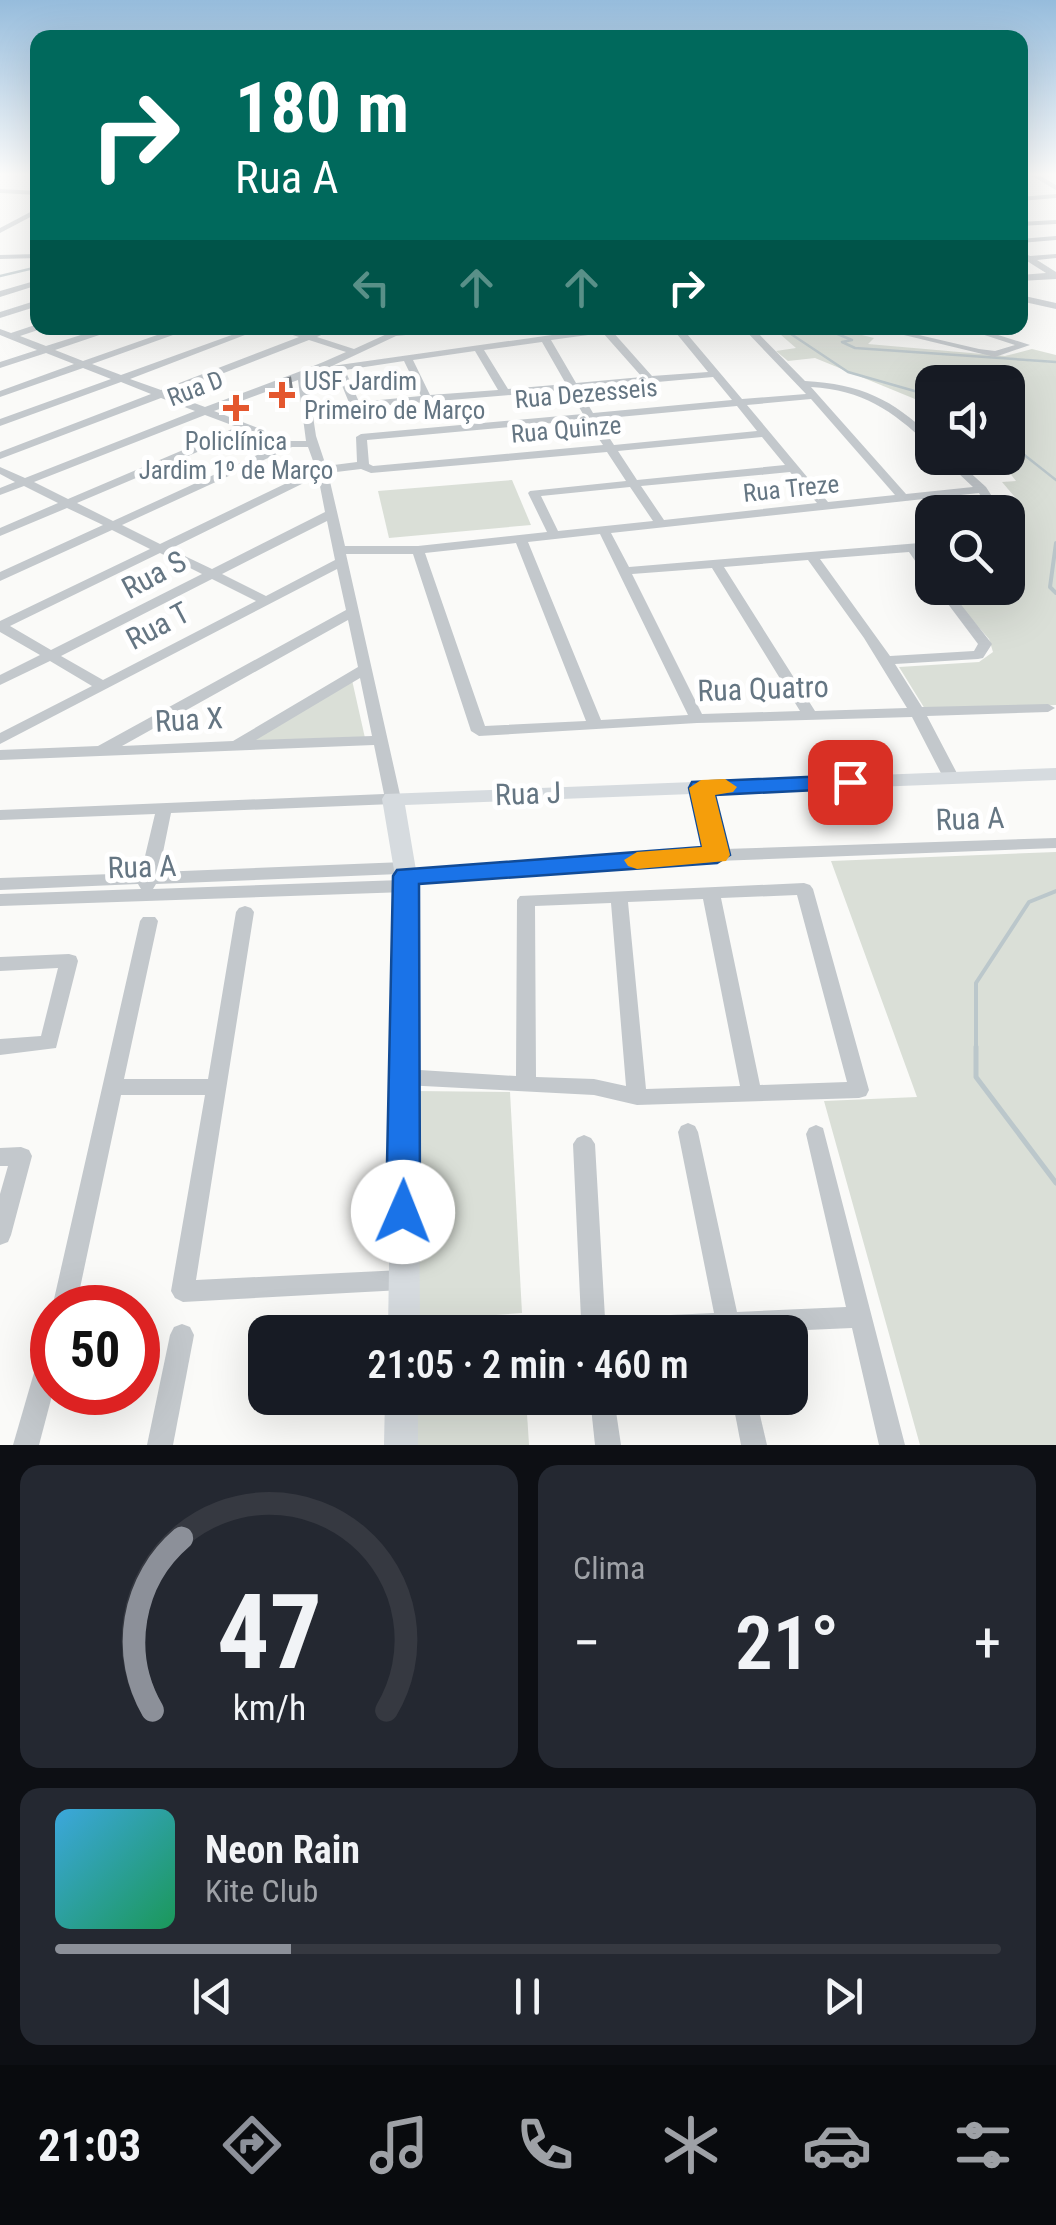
<!DOCTYPE html>
<html lang="pt">
<meta charset="utf-8">
<style>
body{margin:0;font-family:"Roboto Condensed",sans-serif;background:#242831;color:#f1f3f6;height:100vh;display:flex;flex-direction:column;font-size:38px;white-space:nowrap}
*{box-sizing:border-box;margin:0}
p{font-size:32px;color:#9ea1a6}
.icon{flex:none;width:55px;height:55px;fill:none;stroke:currentColor;stroke-width:2;stroke-linecap:round;stroke-linejoin:round}
.map{position:relative;height:1445px;overflow:hidden}
.side{display:flex;flex-direction:column;gap:20px;padding:20px;background:#0d0f14;flex:1}
.side>*{flex:none}
.banner{position:absolute;left:30px;top:30px;width:998px;height:305px;border-radius:20px;box-shadow:0 10px 40px #0002;background:#00695c;color:#fff;overflow:hidden}
.fabs{position:absolute;left:915px;top:365px;display:grid;gap:20px}
.fabs a{display:grid;place-items:center;width:110px;height:110px;border-radius:20px;background:#171b24;box-shadow:0 10px 40px #0002;font-size:50px}
.speed{position:absolute;left:30px;top:1285px;display:flex;gap:20px;font-size:50px;font-weight:700;text-align:center}
.speed>*{display:grid;place-content:center;width:130px;height:130px;border-radius:50%;background:#171b24;box-shadow:0 10px 40px #0002;line-height:1}
.speed .limit{border:15px solid #d22;background:#fff;color:#111}
.pin{position:absolute;display:grid;place-items:center;width:85px;height:85px;color:#fff;margin:-42px;border-radius:20px;box-shadow:0 5px 15px #0006}
.me{position:absolute;width:110px;margin:-55px;rotate:1deg;stroke-linejoin:round;filter:drop-shadow(0 0 8px #0008)}
.turn{display:flex;align-items:center;gap:35px;height:210px;padding:0 40px;font-size:45px}
.turn .icon{width:130px;height:130px;stroke-width:2.5}
.turn b{display:block;font-size:70px;line-height:85px}
.lanes{display:flex;align-items:center;height:95px;padding:0 40px;background:#0003;justify-content:center;gap:50px;direction:ltr}
.lanes .off{opacity:.35}
.big{font-size:75px;font-weight:600;line-height:1.1}
.side .card{flex:1;display:flex;flex-direction:column;justify-content:center;gap:15px;min-width:0;padding:0 35px;border-radius:20px;background:#242831}
.side .dial{align-items:center;gap:0}
.dial svg{height:260px;overflow:visible;fill:none;stroke:#363941;stroke-width:7;stroke-linecap:round;text-anchor:middle}
.dial text{fill:#f1f3f6;stroke:none}
.song{display:flex;align-items:center;gap:30px}
.cover{width:120px;height:120px;border-radius:15px;background:linear-gradient(135deg,hsl(200 70% 55%),hsl(150 70% 35%))}
.played{height:10px;border-radius:5px;background:linear-gradient(90deg,#8c9099 25%,#363941 25%)}
.keys{display:flex;justify-content:space-around;direction:ltr}
.heat{display:flex;justify-content:space-between;align-items:center;font-size:55px;direction:ltr}
.side .tiles{flex:1;display:grid;gap:20px;grid-template-columns:1fr 1fr}
.card:last-child{grid-column:span 2}
.trip{position:absolute;left:248px;top:1315px;width:560px;height:100px;border-radius:20px;background:#171b24;box-shadow:0 10px 40px #0002;font-weight:600;line-height:100px;text-align:center}
.menu{display:flex;height:160px;justify-content:space-around;align-items:center;background:#090b0e;color:#9ea1a6}
.menu .icon{width:70px;height:70px}
.menu .active{color:#8c9099}
.menu b{font-size:45px;color:#f1f3f6}
.map>svg:first-child{display:block}
</style>
<div class="map">
<svg width="1056" height="1445" viewBox="0 0 1056 1445">
<rect width="100%" height="100%" fill="#fafaf8"/>
<!-- green -->
<g fill="#dadfd7">
<polygon points="773,328 834,328 874,338 868,344 1005,356 1032,349 1056,355 1056,705 925,709 899,667 979,662 993,652 989,639 945,589 1008,588 1008,527 1016,516 1019,502 1002,482 1016,481 998,458 1008,458 1008,382 932,382 932,406 815,358 788,361 776,351 796,348"/>
<polygon points="512,480 531,525 389,538 378,491"/>
<polygon points="352,680 365,738 246,743"/>
<polygon points="1056,852 1056,1445 920,1445 824,1101 917,1097 831,861"/>
<polygon points="414,1091 510,1092 522,1313 413,1321"/>
<polygon points="413,1398 526,1398 529,1445 413,1445"/>
</g>
<g fill="none" stroke-linecap="round" stroke-linejoin="round">
<!-- stream-far2 -->
<g stroke="#bbc7cb" stroke-width="2.5">
<polyline points="0,276 38,267"/>
<polyline points="782,328 848,372 932,396"/>
<polyline points="823,328 852,340 842,342 855,348 1056,362"/>
<polyline points="1008,442 1056,480"/>
</g>
<!-- stream-far1 -->
<g stroke="#bbc7cb" stroke-width="4">
<polyline points="1056,543 1050,587 1056,593"/>
<polyline points="976,1049 976,983 1029,902 1056,891"/>
</g>
<!-- stream -->
<polyline stroke="#bbc7cb" stroke-width="5" points="976,1047 976,1077 1056,1183"/>
<!-- minor -->
<g fill="#c3c8cc" fill-rule="evenodd">
<polygon points="1032,176 1041,176 1056,185 1056,190"/>
<polygon points="0,189 38,191 38,195 0,193"/>
<polygon points="1056,194 1056,198 1020,201 1020,197"/>
<polygon points="38,208 38,213 0,233 0,228"/>
<polygon points="1056,220 1056,224 1020,226 1020,222"/>
<polygon points="1056,236 1056,240 1020,243 1020,239"/>
<polygon points="1020,251 1030,256 1056,254 1056,258 1037,260 1056,272 1056,279 1020,281 1020,275 1046,273 1027,261 1022,261"/>
<polygon points="38,254 38,258 0,259 0,255"/>
<polygon points="38,280 38,285 0,297 0,291"/>
<polygon points="1020,295 1056,303 1056,309 1020,301"/>
<polygon points="38,300 38,306 0,318 0,312"/>
<path d="M 38,324 L 38,328 L 41,329 L 20,336 L 46,346 L 103,328 L 115,328 L 114,330 L 55,350 L 83,361 L 177,328 L 188,328 L 187,330 L 92,364 L 121,375 L 251,328 L 263,328 L 130,379 L 161,390 L 299,337 L 277,330 L 276,328 C 287,328 300,334 310,333 C 320,332 326,328 336,328 L 317,337 L 354,349 L 400,328 L 411,328 L 411,330 L 449,328 L 444,331 L 396,336 L 332,366 L 601,328 L 621,328 L 612,331 L 652,376 L 708,372 L 672,328 L 682,328 L 742,399 L 806,394 L 743,328 L 753,328 L 805,381 C 861,384 892,399 932,437 L 932,445 L 928,444 C 891,410 863,390 811,387 L 906,494 L 973,487 L 942,458 L 954,458 L 986,487 L 1002,512 L 990,512 L 979,493 L 611,533 L 629,567 L 932,542 L 932,550 L 921,551 L 932,567 L 932,579 L 927,578 L 909,552 L 820,559 L 890,656 L 974,651 L 978,644 L 936,588 L 948,588 L 992,644 L 983,658 L 978,659 L 895,664 L 922,707 L 1048,704 L 1055,708 L 1048,712 L 927,716 L 960,779 L 952,784 L 944,779 L 912,717 L 697,723 L 479,736 L 471,731 L 413,554 L 346,554 L 401,799 L 393,804 L 171,813 L 159,872 L 404,862 L 410,864 L 411,870 L 707,850 L 693,788 L 701,783 L 709,788 L 724,849 L 1056,838 L 1056,848 L 717,861 L 411,881 L 415,886 L 412,890 L 406,892 L 0,906 L 0,894 L 141,889 L 138,884 L 0,890 L 0,878 L 141,873 L 155,814 L 0,820 L 0,810 L 384,794 L 374,745 L 0,760 L 0,750 L 98,746 L 346,610 L 337,569 L 0,744 L 0,733 L 92,686 L 50,661 L 0,685 L 0,675 L 40,655 L 0,632 L 0,621 L 150,549 L 112,530 L 0,581 L 0,572 L 103,525 L 67,508 L 0,536 L 0,528 L 58,503 L 24,486 L 0,495 L 0,488 L 15,482 L 0,474 L 0,467 L 25,478 L 195,411 L 161,398 L 0,459 L 0,452 L 151,394 L 121,382 L 0,426 L 0,419 L 111,379 L 83,368 L 0,397 L 0,391 L 74,364 L 46,353 L 0,368 L 0,362 L 37,350 L 0,335 L 0,329 L 11,333 ZM 603,333 L 642,377 L 576,383 L 551,340 ZM 309,340 L 346,352 C 300,373 252,389 205,407 L 170,394 ZM 542,342 L 566,384 L 508,389 L 484,350 ZM 475,351 L 498,390 L 430,395 L 413,360 ZM 404,361 L 421,396 L 359,402 L 345,370 ZM 326,369 L 336,371 L 350,405 L 355,408 L 569,390 L 583,414 L 361,434 L 356,437 L 357,462 L 326,466 L 316,436 L 307,377 ZM 713,377 L 732,400 L 593,413 L 579,389 ZM 298,380 L 306,441 L 291,441 L 214,411 ZM 811,399 L 895,495 L 828,502 L 747,405 ZM 737,406 L 757,431 L 614,445 L 597,419 ZM 205,415 L 237,427 L 68,499 L 34,482 ZM 586,420 L 603,445 L 373,466 L 369,464 L 367,440 ZM 247,431 L 281,444 L 113,521 L 77,503 ZM 762,437 L 785,465 L 637,480 L 618,451 ZM 292,447 L 308,447 L 316,469 L 160,544 L 122,525 ZM 607,452 L 626,481 L 530,491 L 528,493 L 547,532 L 418,546 L 345,546 L 328,473 L 361,469 L 371,473 ZM 790,472 L 817,503 L 664,520 L 641,486 ZM 318,476 L 325,512 L 212,569 L 170,549 ZM 630,487 L 653,521 L 558,531 L 541,496 ZM 327,521 L 335,560 L 266,596 L 222,574 ZM 600,534 L 688,715 L 601,720 L 528,542 ZM 516,543 L 586,721 L 485,726 L 425,553 ZM 160,553 L 202,574 L 51,650 L 10,626 ZM 808,560 L 864,638 L 907,708 L 815,711 L 724,567 ZM 712,568 L 800,711 L 702,714 L 632,574 ZM 212,579 L 256,601 L 103,680 L 61,656 ZM 348,620 L 358,667 L 233,741 L 122,746 ZM 360,678 L 372,736 L 256,740 ZM 399,874 L 401,880 L 153,889 L 156,884 Z"/>
<polygon points="875,328 889,328 979,349 995,351 1015,345 963,328 976,328 1030,345 995,357"/>
<path d="M 804,883 L 810,885 L 813,889 L 869,1090 L 866,1096 L 859,1098 L 637,1105 L 594,1095 L 404,1085 L 397,1083 L 394,1077 L 397,1071 L 404,1069 L 516,1076 L 517,900 L 520,896 ZM 797,895 L 847,1082 L 760,1085 L 721,898 ZM 703,899 L 740,1086 L 646,1089 L 628,902 ZM 611,903 L 626,1086 L 594,1079 L 536,1077 L 535,906 Z"/>
<polygon points="245,906 251,908 254,912 196,1280 402,1270 410,1273 414,1280 410,1287 402,1290 183,1302 175,1298 171,1291 205,1095 121,1095 76,1307 52,1308 140,921 143,917 155,917 158,921 124,1079 208,1079 236,912 239,908"/>
<polygon points="69,954 76,956 78,961 56,1048 0,1055 0,1039 41,1036 58,968 0,971 0,957"/>
<polygon points="688,1123 695,1126 698,1132 737,1312 846,1307 806,1134 809,1128 816,1125 823,1128 905,1445 879,1445 852,1328 762,1332 523,1332 527,1324 535,1321 581,1319 573,1144 577,1138 584,1135 591,1138 595,1144 605,1318 714,1313 678,1132 681,1126"/>
<polygon points="21,1147 29,1150 32,1156 11,1235 8,1242 0,1245 0,1194 8,1166 0,1166 0,1148"/>
<polygon points="182,1324 190,1327 194,1335 173,1445 147,1445 170,1335 174,1327"/>
<polygon points="52,1341 53,1392 39,1445 13,1445 40,1352 43,1344"/>
<polygon points="590,1398 614,1398 621,1445 595,1445"/>
<polygon points="732,1398 756,1398 767,1445 741,1445"/>
</g>
<!-- major -->
<g fill="#d6dbdf" fill-rule="evenodd">
<polygon points="1056,768 1056,780 405,805 417,876 420,1332 388,1332 395,876 382,799 385,794"/>
<polygon points="385,1398 418,1398 418,1445 384,1445"/>
</g>
</g>
<!-- wall -->
<polygon fill="#929a9f" points="279,382 292,391 293,401 280,402"/>
<!-- building -->
<polygon fill="#aab3b9" stroke="#777d82" stroke-width="2.5" points="290,378 292,391 279,392 279,382"/>
<!-- sky -->
<linearGradient id="sky" x2="0" y2="1"><stop stop-color="#96bcdc"/><stop offset="0.46" stop-color="#fdfdfc"/><stop offset="1" stop-color="#fdfdfc" stop-opacity="0"/></linearGradient>
<rect width="1056" height="379" fill="url(#sky)"/>
<!-- route -->
<polygon fill="#1a73e8" stroke="#114b97" stroke-width="2.5" points="850,775 858,777 862,782 858,788 715,795 730,855 717,863 419,884 420,1212 415,1223 403,1227 391,1223 386,1212 393,876 397,870 702,847 689,788 692,782"/>
<!-- slow -->
<polygon fill="#f59e0b" points="725,779 737,787 733,792 715,795 730,855 726,861 637,869 628,866 624,860 637,852 702,847 689,788 701,780"/>
<!-- markers -->
<g fill="#e4572e" stroke="#fff" stroke-width="4">
<path d="M277 380h10v10h10v10h-10v10h-10v-10h-10v-10h10z"/>
<path d="M231 393h10v10h10v10h-10v10h-10v-10h-10v-10h10z"/>
</g>
<g text-anchor="middle" stroke-width="10" stroke-linejoin="round" paint-order="stroke">
<!-- far-poi labels -->
<g font-size="25" fill="#657683" stroke="#fff" text-anchor="start">
<text x="304" y="390">USF Jardim<tspan x="304" dy="29">Primeiro de Março</tspan></text>
<text x="236" y="450" text-anchor="middle">Policlínica<tspan x="236" dy="29">Jardim 1º de Março</tspan></text>
</g>
<!-- far-street labels -->
<g font-size="25" fill="#657683" stroke="#fff">
<text transform="translate(195 388) rotate(-21)" y="9">Rua D</text>
<text transform="translate(586 393) rotate(-5)" y="9">Rua Dezesseis</text>
<text transform="translate(566 429) rotate(-5)" y="9">Rua Quinze</text>
<text transform="translate(791 488) rotate(-6)" y="9">Rua Treze</text>
</g>
<!-- street labels -->
<g font-size="30" fill="#657683" stroke="#fff">
<text transform="translate(154 575) rotate(-28)" y="10">Rua S</text>
<text transform="translate(158 626) rotate(-28)" y="10">Rua T</text>
<text transform="translate(763 689) rotate(-2)" y="10">Rua Quatro</text>
<text transform="translate(189 720) rotate(-3)" y="10">Rua X</text>
<text transform="translate(528 794) rotate(-2)" y="10">Rua J</text>
<text transform="translate(970 819) rotate(-2)" y="10">Rua A</text>
<text transform="translate(142 867) rotate(-2)" y="10">Rua A</text>
</g>
</g>
</svg>
<div class="fabs">
<a><svg class="icon" aria-label="sound" viewBox="0 0 24 24"><path d="M4 9h4l5-4v14l-5-4H4zM17 9q2 3 0 6"/></svg></a>
<a><svg class="icon" aria-label="search" viewBox="0 0 24 24"><circle cx="10" cy="10" r="6"/><path d="M15 15l6 6"/></svg></a>
</div>
<div class="speed"><div class="limit">50</div></div>
<div class="pin" style="left:850px;top:782px;background:#d93025"><svg class="icon" aria-label="arrive" viewBox="0 0 24 24"><path d="M6 21V4h12l-3 4 3 4H6"/></svg></div>
<svg class="me" style="left:403px;top:1212px" viewBox="-20 -20 40 40"><circle r="19" fill="#fff"/><path d="M0-13L10 11 0 6-10 11z" fill="#1a73e8"/></svg>
<div class="trip">21:05 · 2 min · 460 m</div>
<div class="banner">
<div class="turn"><svg class="icon" aria-label="right" viewBox="0 0 24 24"><path d="M7 20v-9h11M14 6l5 5-5 5"/></svg><div><b>180 m</b>Rua A</div></div>
<div class="lanes"><svg class="icon off" aria-label="left" viewBox="0 0 24 24"><path d="M17 20v-9H6M10 6l-5 5 5 5"/></svg><svg class="icon off" aria-label="ahead" viewBox="0 0 24 24"><path d="M12 20V5M6 11l6-6 6 6"/></svg><svg class="icon off" aria-label="ahead" viewBox="0 0 24 24"><path d="M12 20V5M6 11l6-6 6 6"/></svg><svg class="icon" aria-label="right" viewBox="0 0 24 24"><path d="M7 20v-9h11M14 6l5 5-5 5"/></svg></div>
</div>
</div>
<section class="side">
<div class="tiles">
<div class="card dial"><svg viewBox="0 0 100 80">
<path d="M14 69A42 42 0 1 1 86 69"/>
<path d="M14 69A42 42 0 0 1 23 16" stroke="#8c9099"/>
<text x="50" y="56" font-size="32" font-weight="700">47</text>
<text x="50" y="72" font-size="11">km/h</text>
</svg></div>
<div class="card"><p>Clima</p>
<div class="heat"><a>−</a><b class="big">21°</b><a>+</a></div>
</div>
<div class="card">
<div class="song"><i class="cover"></i><div><b>Neon Rain</b><p>Kite Club</p></div></div>
<div class="played"></div>
<div class="keys"><svg class="icon" aria-label="previous" viewBox="0 0 24 24"><path d="M18 5L8 12l10 7zM5 5v14"/></svg><svg class="icon" aria-label="pause" viewBox="0 0 24 24"><path d="M8 5v14M16 5v14"/></svg><svg class="icon" aria-label="next" viewBox="0 0 24 24"><path d="M6 5l10 7-10 7zM19 5v14"/></svg></div>
</div>
</div>
</section>
<nav class="menu">
<b>21:03</b>
<svg class="icon active" aria-label="directions" viewBox="0 0 24 24"><path d="M12 3l9 9-9 9-9-9zM9 14v-3h6M13 9l2 2-2 2"/></svg>
<svg class="icon" aria-label="music" viewBox="0 0 24 24"><path d="M9 18V5l10-2v13"/><circle cx="6" cy="18" r="3"/><circle cx="16" cy="16" r="3"/></svg>
<svg class="icon" aria-label="phone" viewBox="0 0 24 24"><path d="M5 4h4l2 5-3 2q2 4 5 5l2-3 5 2v4C11 20 4 13 5 4z"/></svg>
<svg class="icon" aria-label="climate" viewBox="0 0 24 24"><path d="M12 3v18M4 7l16 10M4 17L20 7"/></svg>
<svg class="icon" aria-label="car" viewBox="0 0 24 24"><path d="M5 17H2v-5l4-1 3-4h7l3 4 3 1v5h-3M9 17h6M6 11h13"/><circle cx="7" cy="17" r="2"/><circle cx="17" cy="17" r="2"/></svg>
<svg class="icon" aria-label="filters" viewBox="0 0 24 24"><path d="M4 7h16M4 17h16"/><circle cx="9" cy="7" r="2"/><circle cx="15" cy="17" r="2"/></svg>
</nav>
